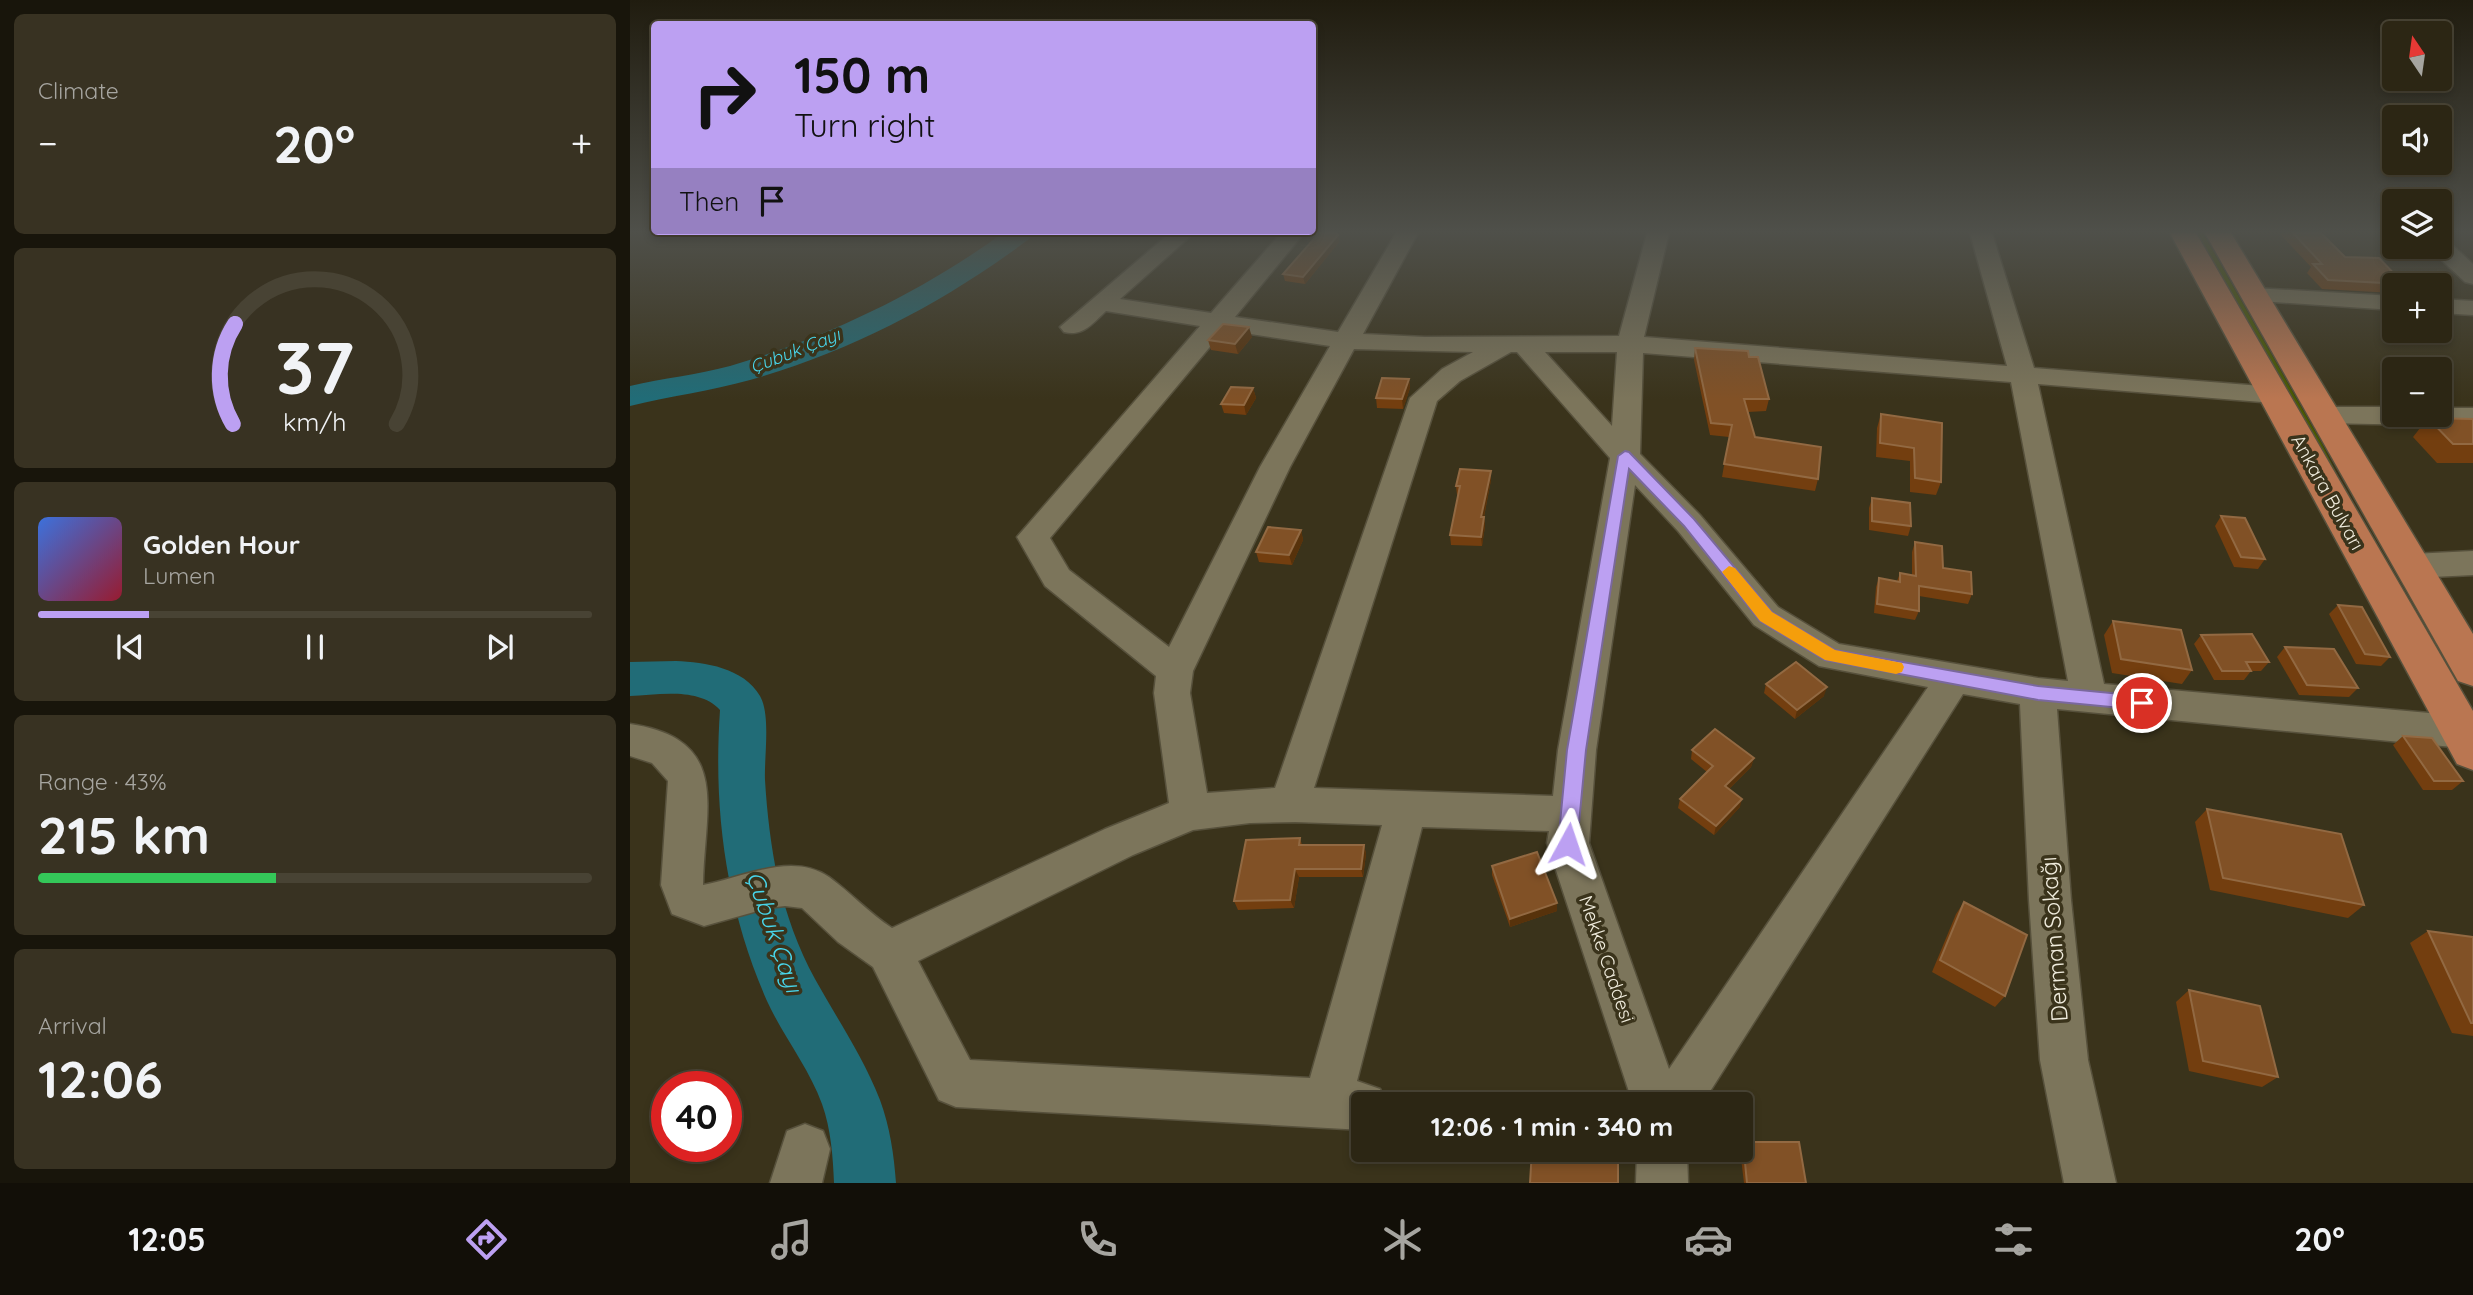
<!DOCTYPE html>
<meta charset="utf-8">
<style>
body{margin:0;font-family:Quicksand,sans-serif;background:#383222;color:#f1f3f6;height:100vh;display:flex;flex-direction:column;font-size:26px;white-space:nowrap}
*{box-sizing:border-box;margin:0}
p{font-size:23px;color:#a6a5a0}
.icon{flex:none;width:38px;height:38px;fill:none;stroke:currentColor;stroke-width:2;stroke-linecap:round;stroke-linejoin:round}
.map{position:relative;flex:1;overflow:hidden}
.panel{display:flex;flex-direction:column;gap:14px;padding:14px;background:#18150b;width:630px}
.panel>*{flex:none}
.top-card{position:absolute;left:21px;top:21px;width:665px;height:214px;border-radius:7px;box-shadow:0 4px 10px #0003,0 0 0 2px #484334;background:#bca0f2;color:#111;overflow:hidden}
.needle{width:46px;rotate:347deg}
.tools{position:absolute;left:1752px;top:21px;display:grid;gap:14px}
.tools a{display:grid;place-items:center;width:70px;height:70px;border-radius:7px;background:#2c2614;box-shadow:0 4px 10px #0003,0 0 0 2px #484334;font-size:35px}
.speed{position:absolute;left:21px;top:1071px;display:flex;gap:14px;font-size:35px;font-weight:700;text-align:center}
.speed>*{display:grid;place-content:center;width:91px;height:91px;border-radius:50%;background:#2c2614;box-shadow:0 4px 10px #0003,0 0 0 2px #484334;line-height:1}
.speed .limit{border:10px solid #d22;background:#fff;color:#111}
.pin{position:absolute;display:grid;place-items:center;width:60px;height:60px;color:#fff;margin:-30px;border:4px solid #fff;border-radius:50%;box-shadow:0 2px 7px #0007}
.me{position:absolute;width:77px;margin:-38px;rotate:5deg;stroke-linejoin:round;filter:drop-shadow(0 0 5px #0008)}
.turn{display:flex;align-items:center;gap:24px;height:147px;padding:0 28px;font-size:32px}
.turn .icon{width:91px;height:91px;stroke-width:2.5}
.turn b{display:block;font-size:49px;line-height:60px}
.then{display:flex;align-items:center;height:66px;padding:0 28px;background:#0003;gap:14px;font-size:26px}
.big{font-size:52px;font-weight:700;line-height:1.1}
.panel .card{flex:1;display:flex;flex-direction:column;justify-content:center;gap:10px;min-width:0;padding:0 24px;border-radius:10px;background:#383222}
.panel .dial{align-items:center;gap:0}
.dial svg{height:182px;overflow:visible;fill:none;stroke:#484334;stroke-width:7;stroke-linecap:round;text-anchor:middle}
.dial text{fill:#f1f3f6;stroke:none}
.song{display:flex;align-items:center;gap:21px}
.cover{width:84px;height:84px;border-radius:10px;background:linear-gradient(135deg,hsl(220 70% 55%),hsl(350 70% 35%))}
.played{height:7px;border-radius:4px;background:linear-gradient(90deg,#bca0f2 20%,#484334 20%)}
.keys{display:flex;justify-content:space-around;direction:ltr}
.heat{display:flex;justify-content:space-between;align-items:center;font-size:38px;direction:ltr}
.charge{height:10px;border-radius:5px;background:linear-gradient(90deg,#34c759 43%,#484334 0)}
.trip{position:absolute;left:721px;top:1092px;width:402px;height:70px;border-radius:7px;background:#2c2614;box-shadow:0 4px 10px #0003,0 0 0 2px #484334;font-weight:700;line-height:70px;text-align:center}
.menu{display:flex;height:112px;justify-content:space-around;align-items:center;background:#120f08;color:#a6a5a0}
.menu .icon{width:49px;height:49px}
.menu .on{color:#bca0f2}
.menu b{font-size:32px;color:#f1f3f6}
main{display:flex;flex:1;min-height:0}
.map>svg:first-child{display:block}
</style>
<main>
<section class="panel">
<div class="card"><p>Climate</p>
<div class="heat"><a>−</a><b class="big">20°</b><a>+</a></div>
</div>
<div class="card dial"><svg viewBox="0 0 100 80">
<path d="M14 69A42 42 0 1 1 86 69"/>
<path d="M14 69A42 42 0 0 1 15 25" stroke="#bca0f2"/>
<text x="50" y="56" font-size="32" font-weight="700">37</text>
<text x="50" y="72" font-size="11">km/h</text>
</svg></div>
<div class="card">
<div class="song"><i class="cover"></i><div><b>Golden Hour</b><p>Lumen</p></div></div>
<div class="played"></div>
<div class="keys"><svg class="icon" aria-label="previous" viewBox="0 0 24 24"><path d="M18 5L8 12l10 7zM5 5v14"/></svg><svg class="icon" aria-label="pause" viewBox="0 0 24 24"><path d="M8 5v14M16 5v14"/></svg><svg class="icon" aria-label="next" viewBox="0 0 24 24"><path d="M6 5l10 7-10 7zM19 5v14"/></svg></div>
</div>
<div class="card"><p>Range · 43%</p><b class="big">215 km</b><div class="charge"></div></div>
<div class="card"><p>Arrival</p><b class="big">12:06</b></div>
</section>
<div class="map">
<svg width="1843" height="1183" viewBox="0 0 1843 1183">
<rect width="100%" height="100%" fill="#3a331b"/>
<!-- green -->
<polygon fill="#495a03" points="1566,233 1573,233 1692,444 1711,482 1681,441"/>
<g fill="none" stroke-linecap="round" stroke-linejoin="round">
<!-- river -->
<g fill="#216c77" fill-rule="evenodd">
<path d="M 373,233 L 403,233 L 399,239 C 315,302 222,351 120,380 C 81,391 40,396 0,406 L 0,386 C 33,378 67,375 100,366 C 198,337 290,293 373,233 Z"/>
<path d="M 46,661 C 75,662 114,668 130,696 C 141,715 134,757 135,780 C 137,813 141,847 148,880 C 156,914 168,948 185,979 C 207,1019 233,1056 250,1100 C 260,1127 264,1155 266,1183 L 204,1183 C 203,1157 201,1129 192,1104 C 179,1068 153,1036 137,1001 C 96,907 83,812 90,710 C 69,687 28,695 0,696 L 0,662 Z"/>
</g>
<!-- minor casing -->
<g stroke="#57513c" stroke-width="3">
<g id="minor">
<path d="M 540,233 L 564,233 L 490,299 L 581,313 L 651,233 L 674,233 L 605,317 L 708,332 L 766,233 L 788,233 L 733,334 L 795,337 L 989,336 L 1017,233 L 1039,233 L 1014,337 L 1377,366 L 1340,233 L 1362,233 L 1404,368 L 1644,387 L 1654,389 L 1658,395 L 1654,401 L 1644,403 L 1408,384 L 1474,684 L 1833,716 L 1843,720 L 1843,744 L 1833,748 L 1427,709 L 1441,900 L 1458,1060 L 1486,1183 L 1434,1183 L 1410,1060 L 1399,900 L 1390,704 L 1333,694 L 1072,1104 L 1003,1104 L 917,843 L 919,831 L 792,827 L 727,1081 L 750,1089 L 757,1104 L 733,1104 L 733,1130 L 326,1107 L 309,1100 L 243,967 L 208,942 L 172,908 L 155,906 L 138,908 L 74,926 L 42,914 L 31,885 L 38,781 L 22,763 L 0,756 L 0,724 C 103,739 74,809 73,885 C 112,878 162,851 199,877 C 221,893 239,913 262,928 L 475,829 L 539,803 L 524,693 L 526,676 L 415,586 L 387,537 L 570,326 L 476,311 C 463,323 453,337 434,332 L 430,327 ZM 594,330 L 700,346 L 630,467 L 539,647 L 439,570 L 420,538 ZM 724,349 L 843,352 L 812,369 L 780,398 L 645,788 L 577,793 L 560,693 L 563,671 L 660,467 ZM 881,352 L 887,352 L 980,458 L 928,750 L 923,796 L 684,788 L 807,401 L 830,381 ZM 915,352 L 987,352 L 982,426 ZM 1013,353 L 1381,382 L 1438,681 L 1408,678 L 1209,644 L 1148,607 L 1070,515 L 1010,454 ZM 1005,485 L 1048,531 L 1124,625 L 1189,666 L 1298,687 L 1039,1069 L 959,843 L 966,750 ZM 665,822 L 752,825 L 680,1078 L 340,1060 L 288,961 L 503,855 L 563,830 L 620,823 Z"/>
<polygon points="1810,239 1818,241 1843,264 1843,284 1835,282 1802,251 1799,247 1810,247"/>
<polygon points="1624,288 1764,296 1764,310 1615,300 1612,295 1615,290"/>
<polygon points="1810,299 1843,301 1843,315 1810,313"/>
<polygon points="1693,407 1764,407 1764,415 1810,415 1810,408 1843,408 1843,426 1693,423 1683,421 1679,415 1683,409"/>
<polygon points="1843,551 1843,575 1782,578 1771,574 1766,566 1771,558 1782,554"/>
<polygon points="175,1124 193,1131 200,1149 192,1183 140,1183 157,1131"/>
<polygon points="1007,1150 1057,1150 1058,1183 1006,1183"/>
</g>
</g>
<!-- major casing -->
<g stroke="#57513c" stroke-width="3">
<g id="major">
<polygon points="1540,233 1566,233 1843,711 1843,770 1827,764"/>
<polygon points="1575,233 1601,233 1843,634 1843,686 1828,681"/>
</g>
</g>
<!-- minor -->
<use href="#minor" fill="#7c755b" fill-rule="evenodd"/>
<!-- major -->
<use href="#major" fill="#ba7651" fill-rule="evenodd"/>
</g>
<!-- wall -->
<g fill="#733e0f">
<polygon points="1649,233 1691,233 1715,257 1774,284 1764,285 1764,293 1692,289 1677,273 1681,267"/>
<polygon points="708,235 709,242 675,284 655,281 653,274"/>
<polygon points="622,337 608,354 581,350 578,340"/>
<polygon points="1065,348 1119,357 1139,399 1136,411 1118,412 1125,437 1188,479 1185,491 1092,477 1099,437 1080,435 1064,360"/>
<polygon points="779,379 780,388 773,409 747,408 746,398"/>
<polygon points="623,388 626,398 616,415 594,413 591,404"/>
<polygon points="1251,414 1312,423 1311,482 1306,495 1280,492 1280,461 1246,457 1247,428"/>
<polygon points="1798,418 1843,419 1843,463 1807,463 1783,437"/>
<polygon points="861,480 854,517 855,526 852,546 821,545 820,535 828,496 827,495 826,486"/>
<polygon points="1242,498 1281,526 1278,536 1239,530 1239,508"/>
<polygon points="1591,516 1635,559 1628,569 1604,567 1585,526"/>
<polygon points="671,530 673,540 662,565 629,562 626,552"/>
<polygon points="1285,542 1342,594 1338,604 1289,596 1289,611 1285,620 1244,613 1246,587 1249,578 1267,581 1270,573 1282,575 1282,552"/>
<polygon points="1708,605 1760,657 1751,666 1726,664 1699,614"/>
<polygon points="1483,621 1562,670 1552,684 1482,673 1474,635"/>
<polygon points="1571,635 1639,662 1631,671 1621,671 1614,680 1584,680 1564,644"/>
<polygon points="1655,647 1728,688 1719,697 1669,695 1647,657"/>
<polygon points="1136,684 1194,696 1165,719 1134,693"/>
<polygon points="1773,736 1833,781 1822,790 1793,790 1763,745"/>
<polygon points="1062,750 1124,758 1121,767 1099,789 1110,807 1084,835 1048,808 1050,799 1077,772 1061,759"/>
<polygon points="1577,809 1734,905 1718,918 1580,890 1565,822"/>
<polygon points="670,838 672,845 734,845 736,854 733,877 669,877 664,908 608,910 604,901"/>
<polygon points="862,866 927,911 880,927 862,875"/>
<polygon points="1334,902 1375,996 1365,1007 1302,972 1326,914"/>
<polygon points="1798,931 1843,937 1843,1036 1822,1033 1780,943"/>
<polygon points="1559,990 1648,1077 1632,1087 1559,1071 1546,1002"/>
<polygon points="1113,1142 1176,1183 1114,1183 1110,1150 1111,1150 1111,1144"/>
</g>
<!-- shaded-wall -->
<g fill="#57320b">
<polygon points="708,235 709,242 675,284 673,277"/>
<polygon points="619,327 622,337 608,354 605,344"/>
<polygon points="779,379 780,388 773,409 772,399"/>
<polygon points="623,388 626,398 616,415 614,405"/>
<polygon points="861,471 861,480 852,526 851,517"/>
<polygon points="854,517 855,526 852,546 851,537"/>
<polygon points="671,530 673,540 662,565 659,555"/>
<polygon points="1197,687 1194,696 1165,719 1167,710"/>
<polygon points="1124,758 1121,767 1093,795 1095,786"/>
<polygon points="1112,799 1110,807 1084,835 1086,826"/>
<polygon points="734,845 736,854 733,877 731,869"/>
<polygon points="665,869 669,877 664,908 660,900"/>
<polygon points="927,903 927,911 880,927 880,919"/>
</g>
<!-- building -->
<g fill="#815126" stroke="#926942" stroke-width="2">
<polygon points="689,233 706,233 708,235 673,277 653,274"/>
<polygon points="1663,233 1691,233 1715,257 1749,258 1774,284 1698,280 1683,264 1692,264"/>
<polygon points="593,324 619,327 605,344 578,340"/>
<polygon points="1065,348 1118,351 1119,357 1128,357 1139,399 1114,399 1125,437 1191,447 1188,479 1094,464 1102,425 1081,423"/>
<polygon points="752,378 779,379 772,399 746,398"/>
<polygon points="601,387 623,388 614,405 591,404"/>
<polygon points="1251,414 1312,423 1311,482 1285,478 1284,448 1250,443"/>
<polygon points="1798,418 1843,419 1843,444 1823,444"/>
<polygon points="830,469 861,471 851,517 854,517 851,537 820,535 830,486 826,486"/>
<polygon points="1242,498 1280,503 1281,526 1242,521"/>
<polygon points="1591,516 1615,518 1635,559 1611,557"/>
<polygon points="638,527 671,530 659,555 626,552"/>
<polygon points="1285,542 1312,546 1313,568 1341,572 1342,594 1289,586 1289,611 1247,604 1249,578 1270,582 1270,573 1286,576"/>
<polygon points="1708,605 1732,607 1760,657 1735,654"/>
<polygon points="1483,621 1551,630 1562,670 1491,659"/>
<polygon points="1622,634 1639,662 1616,662 1621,671 1592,671 1571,635"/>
<polygon points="1655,647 1704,649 1728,688 1677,685"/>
<polygon points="1166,662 1197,687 1167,710 1136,684"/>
<polygon points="1085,729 1124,758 1095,786 1112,799 1086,826 1050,799 1083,766 1062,750"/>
<polygon points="1773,736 1802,738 1833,781 1804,781"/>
<polygon points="1577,809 1711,834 1734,905 1593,878"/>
<polygon points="670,838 669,845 734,845 731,869 665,869 660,900 604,901 616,840"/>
<polygon points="907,852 927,903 880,919 862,866"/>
<polygon points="1334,902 1397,935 1375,996 1310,960"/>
<polygon points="1798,931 1843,937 1843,1023 1841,1023"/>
<polygon points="1559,990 1630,1006 1648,1077 1573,1061"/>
<polygon points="1113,1142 1169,1142 1176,1183 1117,1183"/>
<polygon points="902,1150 988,1150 988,1183 900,1183"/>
</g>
<!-- sky -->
<linearGradient id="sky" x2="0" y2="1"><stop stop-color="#201c0f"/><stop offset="0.58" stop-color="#4f504a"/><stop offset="1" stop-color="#4f504a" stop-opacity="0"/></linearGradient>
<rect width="1843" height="399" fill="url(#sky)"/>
<!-- route -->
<polygon fill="#bca0f2" stroke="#7a689d" stroke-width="2" points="995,451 999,452 1064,519 1142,612 1205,650 1408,686 1512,696 1519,698 1521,703 1519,708 1512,710 1408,700 1195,660 1130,621 1054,526 999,469 956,750 947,844 945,850 938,852 931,850 928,844 937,750 988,456"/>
<!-- slow -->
<polygon fill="#f59e0b" points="1099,566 1105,568 1142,612 1205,650 1272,663 1274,667 1272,672 1266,674 1195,660 1130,621 1092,572"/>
<g text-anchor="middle" stroke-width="7" stroke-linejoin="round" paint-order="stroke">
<!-- far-water labels -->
<g font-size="18" font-style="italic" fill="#48d6eb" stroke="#3a331b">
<text transform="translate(165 351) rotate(-21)" y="6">Çubuk Çayı</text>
</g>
<!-- street labels -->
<g font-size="19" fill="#f0ecdd" stroke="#3a331b">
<text transform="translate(1698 492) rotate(61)" y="7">Ankara Bulvarı</text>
<text transform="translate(977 959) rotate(71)" y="7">Mekke Caddesi</text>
</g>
<!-- near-street labels -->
<g font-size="23" fill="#f0ecdd" stroke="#3a331b">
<text transform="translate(1424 939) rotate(-94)" y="8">Derman Sokağı</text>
</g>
<!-- near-water labels -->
<g font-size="24" font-style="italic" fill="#48d6eb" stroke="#3a331b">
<text transform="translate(144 932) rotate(71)" y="8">Çubuk Çayı</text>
</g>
</g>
</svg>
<div class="tools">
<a><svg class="needle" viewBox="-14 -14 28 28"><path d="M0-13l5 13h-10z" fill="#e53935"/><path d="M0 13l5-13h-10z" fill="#a6a5a0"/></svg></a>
<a><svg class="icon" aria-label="sound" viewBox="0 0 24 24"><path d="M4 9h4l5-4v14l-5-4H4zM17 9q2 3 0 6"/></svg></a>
<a><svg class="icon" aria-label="layers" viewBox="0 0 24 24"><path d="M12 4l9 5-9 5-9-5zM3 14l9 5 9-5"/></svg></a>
<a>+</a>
<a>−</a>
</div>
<div class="speed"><div class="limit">40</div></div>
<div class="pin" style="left:1512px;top:703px;background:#d93025"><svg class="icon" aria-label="arrive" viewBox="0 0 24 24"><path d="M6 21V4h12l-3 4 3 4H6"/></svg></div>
<svg class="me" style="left:938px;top:844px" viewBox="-20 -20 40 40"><path d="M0-17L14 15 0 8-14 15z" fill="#bca0f2" stroke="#fff" stroke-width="4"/></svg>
<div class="trip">12:06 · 1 min · 340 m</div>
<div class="top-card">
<div class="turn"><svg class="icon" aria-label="right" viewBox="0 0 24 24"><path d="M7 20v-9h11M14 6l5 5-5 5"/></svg><div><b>150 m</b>Turn right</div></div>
<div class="then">Then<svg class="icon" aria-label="arrive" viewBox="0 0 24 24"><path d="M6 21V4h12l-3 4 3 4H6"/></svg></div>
</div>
</div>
</main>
<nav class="menu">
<b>12:05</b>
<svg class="icon on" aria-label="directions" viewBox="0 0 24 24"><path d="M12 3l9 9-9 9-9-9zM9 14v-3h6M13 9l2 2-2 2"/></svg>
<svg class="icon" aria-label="music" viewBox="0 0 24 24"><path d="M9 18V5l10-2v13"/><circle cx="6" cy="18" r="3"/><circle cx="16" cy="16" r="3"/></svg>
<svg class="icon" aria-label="phone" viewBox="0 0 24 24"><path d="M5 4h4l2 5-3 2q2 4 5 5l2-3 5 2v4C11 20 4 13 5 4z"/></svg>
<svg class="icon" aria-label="climate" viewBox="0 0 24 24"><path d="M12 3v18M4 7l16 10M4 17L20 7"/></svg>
<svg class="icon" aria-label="car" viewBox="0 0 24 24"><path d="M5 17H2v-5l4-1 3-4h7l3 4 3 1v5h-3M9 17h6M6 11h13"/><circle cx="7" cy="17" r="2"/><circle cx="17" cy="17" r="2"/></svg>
<svg class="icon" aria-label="filters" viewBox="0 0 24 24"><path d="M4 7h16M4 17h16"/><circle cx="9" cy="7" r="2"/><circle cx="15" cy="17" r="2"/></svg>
<b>20°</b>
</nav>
